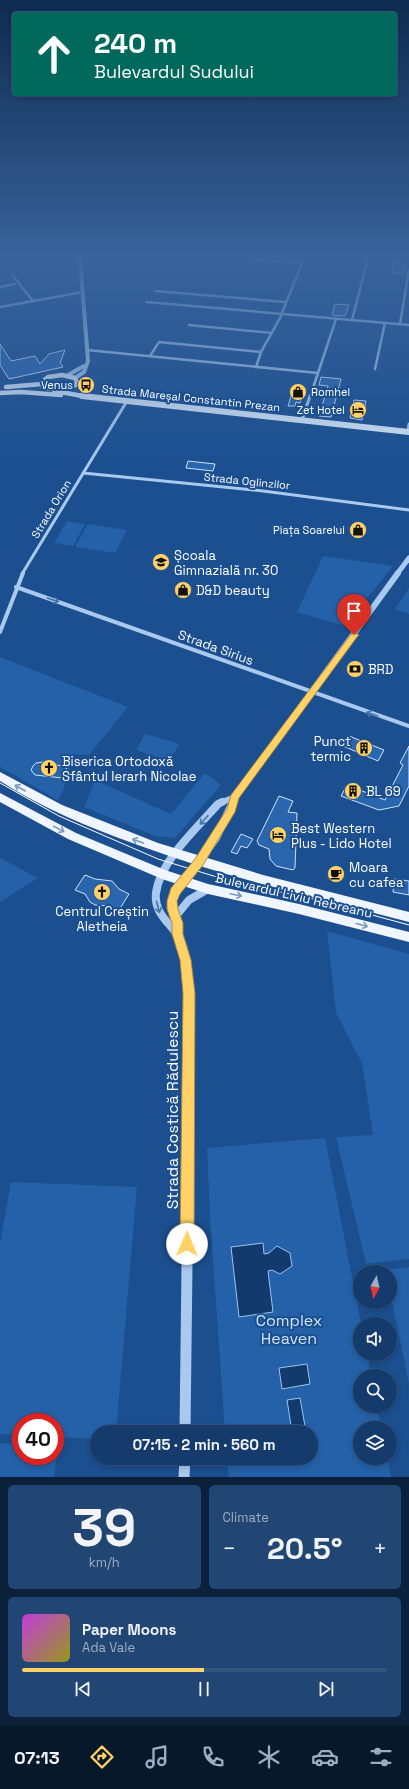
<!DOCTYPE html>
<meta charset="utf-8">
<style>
body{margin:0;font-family:"Space Grotesk",sans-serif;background:#214673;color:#f1f3f6;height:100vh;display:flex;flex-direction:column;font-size:15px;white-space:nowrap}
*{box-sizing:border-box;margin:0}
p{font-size:13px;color:#9dadc1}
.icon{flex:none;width:22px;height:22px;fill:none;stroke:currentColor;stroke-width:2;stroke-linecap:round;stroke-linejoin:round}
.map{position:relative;height:1477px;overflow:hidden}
.side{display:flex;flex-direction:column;gap:8px;padding:8px;background:#0b203b;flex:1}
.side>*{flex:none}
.hud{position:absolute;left:12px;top:12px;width:385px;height:84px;border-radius:4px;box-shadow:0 2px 6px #0003,0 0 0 1px #33557e;background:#00695c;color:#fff;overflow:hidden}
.needle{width:26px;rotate:188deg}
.buttons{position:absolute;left:353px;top:1265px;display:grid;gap:8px}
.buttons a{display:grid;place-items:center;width:44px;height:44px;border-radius:50%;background:#143b6b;box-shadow:0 2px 6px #0003,0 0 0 1px #33557e;font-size:20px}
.speed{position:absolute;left:12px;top:1413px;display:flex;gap:8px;font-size:20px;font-weight:700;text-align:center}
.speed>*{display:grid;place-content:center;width:52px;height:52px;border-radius:50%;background:#143b6b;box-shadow:0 2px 6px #0003,0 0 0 1px #33557e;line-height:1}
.speed .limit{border:6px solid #d22;background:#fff;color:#111}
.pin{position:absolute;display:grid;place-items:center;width:34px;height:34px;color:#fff;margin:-41px -17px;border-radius:50% 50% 50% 0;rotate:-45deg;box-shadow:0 0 4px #0007}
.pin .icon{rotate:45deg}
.me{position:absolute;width:44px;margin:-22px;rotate:1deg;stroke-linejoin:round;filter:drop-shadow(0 0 3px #0008)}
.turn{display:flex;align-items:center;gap:14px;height:84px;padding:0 16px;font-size:18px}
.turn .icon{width:52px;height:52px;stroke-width:2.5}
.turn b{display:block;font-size:28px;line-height:34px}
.big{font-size:30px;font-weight:800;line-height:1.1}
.side .widget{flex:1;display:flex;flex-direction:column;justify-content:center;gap:6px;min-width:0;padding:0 14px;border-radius:6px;background:#214673}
.side .dial{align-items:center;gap:0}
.dial b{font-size:52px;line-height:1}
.song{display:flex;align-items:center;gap:12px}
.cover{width:48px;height:48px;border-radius:6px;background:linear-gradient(135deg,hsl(290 70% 55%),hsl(60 70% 35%))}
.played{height:4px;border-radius:2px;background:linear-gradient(90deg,#ffd166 50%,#33557e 50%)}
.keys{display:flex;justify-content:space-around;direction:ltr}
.heat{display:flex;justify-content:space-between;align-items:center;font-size:22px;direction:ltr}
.side .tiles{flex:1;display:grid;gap:8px;grid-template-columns:1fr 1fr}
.widget:last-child{grid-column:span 2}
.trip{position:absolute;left:90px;top:1425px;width:228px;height:40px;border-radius:20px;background:#143b6b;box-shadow:0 2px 6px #0003,0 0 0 1px #33557e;font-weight:800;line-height:40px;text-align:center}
.menu{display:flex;height:64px;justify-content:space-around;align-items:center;background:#08182b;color:#9dadc1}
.menu .icon{width:28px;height:28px}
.menu .active{color:#ffd166}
.menu b{font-size:18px;color:#f1f3f6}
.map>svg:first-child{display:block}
</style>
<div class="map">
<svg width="409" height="1477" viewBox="0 0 409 1477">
<rect width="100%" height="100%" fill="#1b4f8f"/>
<!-- green -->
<g fill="#2461a8">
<polygon points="67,521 85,524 73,546 54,543"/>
<polygon points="88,524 127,530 115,553 75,547"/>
<polygon points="323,556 393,566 345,626 297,612"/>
<polygon points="409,588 409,614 395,609"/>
<polygon points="0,657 128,707 89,755 74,754 64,788 58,800 0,767"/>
<polygon points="145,734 180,744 168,761 136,750"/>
<polygon points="205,773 221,785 175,838 155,836 84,807 95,780 171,814"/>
<polygon points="0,858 38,878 0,902"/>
<polygon points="327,931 409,954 409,1259 366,1264 336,1137 373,1135 362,1063 336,1013"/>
<polygon points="325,1138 361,1324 360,1354 367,1354 371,1376 360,1376 360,1406 377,1406 381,1428 360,1428 360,1458 387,1458 391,1477 229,1477 227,1458 311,1458 311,1432 225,1432 210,1216 207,1148"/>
<polygon points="11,1182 137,1187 116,1432 97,1432 97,1439 55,1437 55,1422 21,1422 21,1435 0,1434 0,1244"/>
<polygon points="409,1267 409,1384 390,1292 390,1272 386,1272 385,1270"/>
<polygon points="0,1443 21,1444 21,1456 55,1456 55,1447 58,1447 54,1477 0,1477"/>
</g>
<!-- water -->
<g fill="#123a6d" stroke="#9cc4f0">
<polygon points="263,1243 264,1254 269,1253 277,1246 290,1253 292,1266 280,1274 272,1270 268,1271 273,1312 239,1317 231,1247"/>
<polygon points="307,1364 310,1384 282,1389 279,1368"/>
<polygon points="300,1398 306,1432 292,1432 287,1400"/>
</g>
<!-- building -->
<g fill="#2a66ad" stroke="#cfe3fa">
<polygon points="393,263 404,264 403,273 392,273"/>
<polygon points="335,304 349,305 345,316 332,315"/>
<polygon points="0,344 11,361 35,356 40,364 49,354 65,350 60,363 63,367 9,379 0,365"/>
<polygon points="321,377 341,379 331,417 319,416 328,386 319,385"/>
<polygon points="294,386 305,387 300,403 296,402 295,406 288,406"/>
<polygon points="354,400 366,401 362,420 350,418"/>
<polygon points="188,461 215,464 213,471 186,468"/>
<polygon points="349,736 384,750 378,761 343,746"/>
<polygon points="409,746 409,786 399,806 379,810 341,796 347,785 385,800 403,765 400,763"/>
<polygon points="43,762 67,767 63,778 35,775 31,770 33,766 36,763"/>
<polygon points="279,796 293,801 288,812 297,813 295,868 293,870 276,866 270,859 269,849 259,845 257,841"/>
<polygon points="241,834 253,839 247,848 241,846 237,854 231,852"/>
<polygon points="85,875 95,879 112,881 119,889 129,894 119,910 110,906 95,905 90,902 85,894 75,890"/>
<polygon points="394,879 409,881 409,895 393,892"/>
</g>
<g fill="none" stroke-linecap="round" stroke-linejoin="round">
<!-- minor-far2 -->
<g stroke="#a9c9ee" stroke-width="2.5">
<polyline points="1,258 2,261"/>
<polyline points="236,258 301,263"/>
<polyline points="13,276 33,301"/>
<polyline points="0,287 15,284"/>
<polyline points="155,291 285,302"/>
<polyline points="146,302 409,325"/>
<polyline points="0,307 83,292"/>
<polyline points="352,320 368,258"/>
<polyline points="400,324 409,270"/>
<polyline points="189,325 272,333"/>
<polyline points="87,350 318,373"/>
<polyline points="150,356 159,342 261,352"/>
<polyline points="256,367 261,352 280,318 304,258"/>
<polyline points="375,369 385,323"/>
<polyline points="310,397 336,319"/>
</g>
<!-- minor-far1 -->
<g stroke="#a9c9ee" stroke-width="3">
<polyline points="302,420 310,396"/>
<polyline points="408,432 409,424"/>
<polyline points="83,473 263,491 409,510"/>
<polyline points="22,574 127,401"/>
</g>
<!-- minor -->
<g stroke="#a9c9ee" stroke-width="4">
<polyline points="16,587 409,726"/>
<polyline points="0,632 23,573"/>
</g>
<!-- tertiary-far4 -->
<g stroke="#a9c9ee" stroke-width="4">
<polyline points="68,375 84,366"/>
<polyline points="75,378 84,372 88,361 80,258"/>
</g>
<!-- tertiary-far3 -->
<polyline stroke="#a9c9ee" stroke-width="5" points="397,574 409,558"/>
<!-- tertiary-far2 -->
<g stroke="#a9c9ee" stroke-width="6">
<polyline points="220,803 235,797"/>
<polyline points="233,803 235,797 398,573"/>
</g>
<!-- tertiary-far1 -->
<g stroke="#a9c9ee" stroke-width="8">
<polyline points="175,917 189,900 208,889"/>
<polyline points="177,933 172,908 173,896 216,838 233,802"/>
<path d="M 189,1098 C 189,1069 188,1041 188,1012 C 188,991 189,967 183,946 C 177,926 153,917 156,893 C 160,861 197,828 218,804 L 222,802"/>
</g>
<!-- tertiary -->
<g stroke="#a9c9ee" stroke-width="11">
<polyline points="185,1432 189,1097"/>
<polyline points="184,1477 185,1458"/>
</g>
<!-- secondary-far1 -->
<g stroke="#d6e6fa" stroke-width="4.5">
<polygon points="62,375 75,378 77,382 76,385 60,391 43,387 42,382 48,377"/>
<polyline points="6,387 42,384"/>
<polyline points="55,391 88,397"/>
<polyline points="0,393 21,392 61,395"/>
</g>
<!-- secondary -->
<polyline stroke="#d6e6fa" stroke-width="6" points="82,396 409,432"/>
<!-- primary -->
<g fill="#f0f6ff" fill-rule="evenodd">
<path d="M 0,772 L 62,805 L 158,843 L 263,875 L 409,912 L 409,922 C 317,898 224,877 135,844 C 88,827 42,808 0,781 Z"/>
<polygon points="0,793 76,833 165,870 208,884 299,904 409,932 409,942 299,914 208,894 162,879 68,839 0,802"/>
</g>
<!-- tram -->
<polyline stroke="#fff" stroke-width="1" points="0,783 59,816 158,859 230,881 313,899 409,925"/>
</g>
<!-- one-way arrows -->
<defs><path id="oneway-shaft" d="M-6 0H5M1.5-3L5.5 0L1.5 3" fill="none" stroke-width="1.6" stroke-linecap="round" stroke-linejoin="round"/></defs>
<g stroke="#4674ac">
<use href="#oneway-shaft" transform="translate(53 600) rotate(19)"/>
<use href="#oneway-shaft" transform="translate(372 714) rotate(-161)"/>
<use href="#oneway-shaft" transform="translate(204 820) rotate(132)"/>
<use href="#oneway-shaft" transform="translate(158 907) rotate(75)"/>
</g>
<g stroke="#7b9ac1">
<use href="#oneway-shaft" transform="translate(20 788) rotate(-150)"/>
<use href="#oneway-shaft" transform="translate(59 829) rotate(28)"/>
<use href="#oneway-shaft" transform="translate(138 841) rotate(-159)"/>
<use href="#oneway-shaft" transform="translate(236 895) rotate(12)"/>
<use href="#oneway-shaft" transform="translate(362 925) rotate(15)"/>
</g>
<!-- sky -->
<linearGradient id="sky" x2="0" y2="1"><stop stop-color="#0f2b4f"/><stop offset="0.55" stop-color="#39639b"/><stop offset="1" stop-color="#39639b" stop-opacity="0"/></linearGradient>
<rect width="409" height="465" fill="url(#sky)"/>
<!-- route -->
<polygon fill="#ffd166" stroke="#a68842" points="354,632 359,635 357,637 239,798 235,812 203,865 180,894 177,901 178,909 183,923 183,934 191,960 195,993 194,1244 192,1249 187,1251 182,1249 180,1244 183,993 180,960 172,934 172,923 167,909 167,901 171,888 195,859 227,809 231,795 352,633"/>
<!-- icons -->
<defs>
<g id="bus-disc" transform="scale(0.9)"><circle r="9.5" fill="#ffd166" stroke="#1b4f8f"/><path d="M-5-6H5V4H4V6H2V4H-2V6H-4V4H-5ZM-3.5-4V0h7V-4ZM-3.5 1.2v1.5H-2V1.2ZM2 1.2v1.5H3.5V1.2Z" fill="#111"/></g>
<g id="shop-disc" transform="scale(0.9)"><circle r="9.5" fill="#ffd166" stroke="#1b4f8f"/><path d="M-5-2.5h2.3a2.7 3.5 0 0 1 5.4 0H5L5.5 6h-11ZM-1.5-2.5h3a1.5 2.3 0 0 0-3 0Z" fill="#111"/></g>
<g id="hotel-disc" transform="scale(0.9)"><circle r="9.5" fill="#ffd166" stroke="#1b4f8f"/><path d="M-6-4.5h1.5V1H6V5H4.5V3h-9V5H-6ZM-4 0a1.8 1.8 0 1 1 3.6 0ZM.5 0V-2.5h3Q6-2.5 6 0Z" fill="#111"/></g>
<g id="school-disc" transform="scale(0.9)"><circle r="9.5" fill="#ffd166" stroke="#1b4f8f"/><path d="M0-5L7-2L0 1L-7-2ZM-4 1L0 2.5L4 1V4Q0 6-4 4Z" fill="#111"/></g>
<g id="bank-disc" transform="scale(0.9)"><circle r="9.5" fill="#ffd166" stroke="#1b4f8f"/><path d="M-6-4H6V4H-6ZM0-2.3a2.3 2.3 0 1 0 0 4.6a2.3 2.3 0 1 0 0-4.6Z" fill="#111"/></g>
<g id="building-disc" transform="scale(0.9)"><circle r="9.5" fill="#ffd166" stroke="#1b4f8f"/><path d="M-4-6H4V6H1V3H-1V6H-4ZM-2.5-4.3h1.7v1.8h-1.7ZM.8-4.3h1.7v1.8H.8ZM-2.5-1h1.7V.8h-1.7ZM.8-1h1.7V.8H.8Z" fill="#111"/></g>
<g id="church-disc" transform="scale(0.9)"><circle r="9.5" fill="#ffd166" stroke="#1b4f8f"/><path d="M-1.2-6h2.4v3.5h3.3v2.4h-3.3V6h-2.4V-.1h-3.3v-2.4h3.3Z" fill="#111"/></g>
<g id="cafe-disc" transform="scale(0.9)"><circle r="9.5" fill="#ffd166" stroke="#1b4f8f"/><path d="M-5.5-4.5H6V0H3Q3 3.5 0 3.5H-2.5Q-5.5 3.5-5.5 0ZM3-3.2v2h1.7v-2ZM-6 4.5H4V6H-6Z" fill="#111"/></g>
</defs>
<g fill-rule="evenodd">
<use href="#bus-disc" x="86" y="385"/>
<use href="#shop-disc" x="298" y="392"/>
<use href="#hotel-disc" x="358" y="410"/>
<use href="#shop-disc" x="358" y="530"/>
<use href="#school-disc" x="161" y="562"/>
<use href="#shop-disc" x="183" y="590"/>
<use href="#bank-disc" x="355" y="669"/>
<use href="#building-disc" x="364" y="748"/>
<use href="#church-disc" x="49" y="768"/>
<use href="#building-disc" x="353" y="791"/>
<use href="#hotel-disc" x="278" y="835"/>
<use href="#cafe-disc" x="336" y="874"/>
<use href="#church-disc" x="102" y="892"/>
</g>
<g text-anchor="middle" stroke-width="4" stroke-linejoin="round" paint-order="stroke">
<!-- far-poi labels -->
<g font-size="11" fill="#fff" stroke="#1b4f8f" text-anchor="end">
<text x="73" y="389">Venus</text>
<text x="311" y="396" text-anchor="start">Romhel</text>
<text x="345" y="414">Zet Hotel</text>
<text x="345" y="534">Piața Soarelui</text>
</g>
<!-- far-street labels -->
<g font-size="11" fill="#fff" stroke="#1b4f8f">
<text transform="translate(191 398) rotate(6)" y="4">Strada Mareșal Constantin Prezan</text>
<text transform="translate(247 481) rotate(6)" y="4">Strada Oglinzilor</text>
<text transform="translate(51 509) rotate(-59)" y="4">Strada Orion</text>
</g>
<!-- poi labels -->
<g font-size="13" fill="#fff" stroke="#1b4f8f" text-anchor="start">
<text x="174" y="560">Școala<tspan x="174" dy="15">Gimnazială nr. 30</tspan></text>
<text x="196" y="595">D&amp;D beauty</text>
<text x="368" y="674">BRD</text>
<text x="351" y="746" text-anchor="end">Punct<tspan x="351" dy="15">termic</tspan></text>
<text x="62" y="766">Biserica Ortodoxă<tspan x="62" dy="15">Sfântul Ierarh Nicolae</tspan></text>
<text x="366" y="796">BL 69</text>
<text x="291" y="833">Best Western<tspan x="291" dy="15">Plus - Lido Hotel</tspan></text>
<text x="349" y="872">Moara<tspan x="349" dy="15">cu cafea</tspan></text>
<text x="102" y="916" text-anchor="middle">Centrul Creștin<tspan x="102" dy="15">Aletheia</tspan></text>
</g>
<!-- street labels -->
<g font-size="13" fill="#fff" stroke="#1b4f8f">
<text transform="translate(216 647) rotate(20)" y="5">Strada Sirius</text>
<text transform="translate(294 895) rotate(13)" y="5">Bulevardul Liviu Rebreanu</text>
</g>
<!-- near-street labels -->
<g font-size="16" fill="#fff" stroke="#1b4f8f">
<text transform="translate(172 1110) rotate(-90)" y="6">Strada Costică Rădulescu</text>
</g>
<!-- near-park labels -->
<g font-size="16" fill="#cfe3fa" stroke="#1b4f8f">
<text x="289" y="1326">Complex<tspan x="289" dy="18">Heaven</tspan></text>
</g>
</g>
</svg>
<div class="buttons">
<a><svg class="needle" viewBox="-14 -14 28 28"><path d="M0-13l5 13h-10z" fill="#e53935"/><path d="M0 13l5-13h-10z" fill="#9dadc1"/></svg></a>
<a><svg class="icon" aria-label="sound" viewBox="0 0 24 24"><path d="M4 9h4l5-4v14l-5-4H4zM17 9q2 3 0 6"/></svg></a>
<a><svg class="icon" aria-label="search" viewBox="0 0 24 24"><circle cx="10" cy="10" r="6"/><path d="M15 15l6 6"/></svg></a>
<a><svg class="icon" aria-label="layers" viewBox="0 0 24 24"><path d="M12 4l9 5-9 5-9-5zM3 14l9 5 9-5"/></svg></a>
</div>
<div class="speed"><div class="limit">40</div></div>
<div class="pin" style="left:354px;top:635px;background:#d93025"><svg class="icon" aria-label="arrive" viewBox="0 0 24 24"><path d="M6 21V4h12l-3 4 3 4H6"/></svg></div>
<svg class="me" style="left:187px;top:1244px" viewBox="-20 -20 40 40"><circle r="19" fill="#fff"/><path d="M0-13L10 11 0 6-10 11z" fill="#ffd166"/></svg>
<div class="trip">07:15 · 2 min · 560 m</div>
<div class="hud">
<div class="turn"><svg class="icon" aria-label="ahead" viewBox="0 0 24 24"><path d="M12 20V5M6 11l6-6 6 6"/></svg><div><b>240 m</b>Bulevardul Sudului</div></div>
</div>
</div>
<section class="side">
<div class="tiles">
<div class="widget dial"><b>39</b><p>km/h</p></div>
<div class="widget"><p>Climate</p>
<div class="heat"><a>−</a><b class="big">20.5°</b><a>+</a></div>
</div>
<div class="widget">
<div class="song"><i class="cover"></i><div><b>Paper Moons</b><p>Ada Vale</p></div></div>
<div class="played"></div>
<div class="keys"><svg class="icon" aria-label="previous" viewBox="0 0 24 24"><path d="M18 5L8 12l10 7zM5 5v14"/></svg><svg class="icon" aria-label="pause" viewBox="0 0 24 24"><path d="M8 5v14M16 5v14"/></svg><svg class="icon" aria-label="next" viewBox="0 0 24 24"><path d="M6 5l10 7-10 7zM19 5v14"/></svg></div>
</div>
</div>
</section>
<nav class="menu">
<b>07:13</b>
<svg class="icon active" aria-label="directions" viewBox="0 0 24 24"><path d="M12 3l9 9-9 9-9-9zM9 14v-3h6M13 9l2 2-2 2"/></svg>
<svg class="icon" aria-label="music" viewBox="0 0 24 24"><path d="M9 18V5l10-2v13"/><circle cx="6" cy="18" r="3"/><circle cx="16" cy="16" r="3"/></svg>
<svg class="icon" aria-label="phone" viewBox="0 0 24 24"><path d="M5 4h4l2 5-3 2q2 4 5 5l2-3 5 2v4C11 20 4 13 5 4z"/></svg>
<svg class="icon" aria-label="climate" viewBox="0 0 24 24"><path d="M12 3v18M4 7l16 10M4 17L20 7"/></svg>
<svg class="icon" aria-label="car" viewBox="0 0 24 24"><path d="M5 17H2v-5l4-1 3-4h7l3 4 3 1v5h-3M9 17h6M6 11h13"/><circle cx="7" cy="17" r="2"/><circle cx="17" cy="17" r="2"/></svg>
<svg class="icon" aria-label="filters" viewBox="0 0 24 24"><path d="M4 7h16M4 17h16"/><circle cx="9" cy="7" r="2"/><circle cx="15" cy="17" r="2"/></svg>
</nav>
